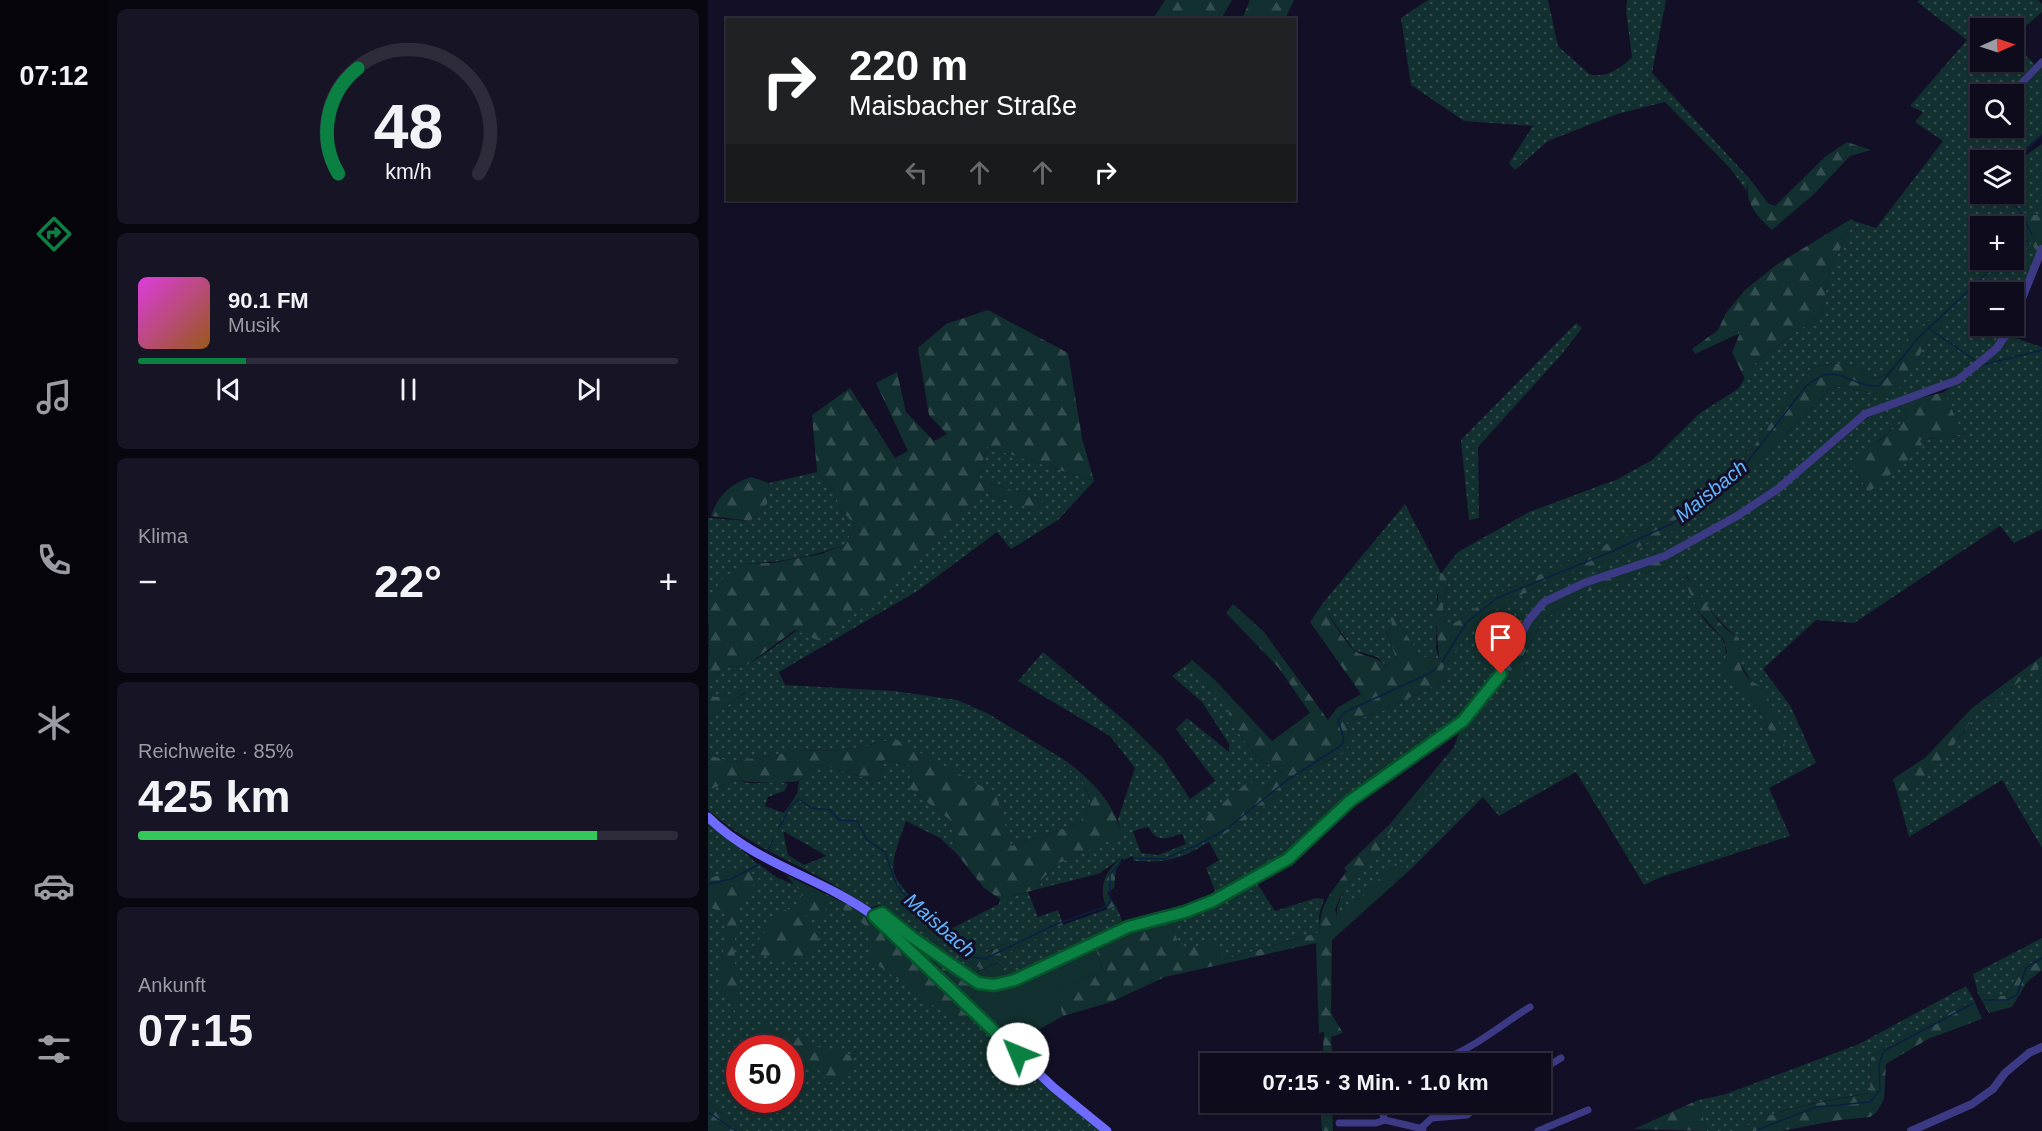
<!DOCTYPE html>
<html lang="de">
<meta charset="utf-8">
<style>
body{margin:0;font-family:Arial,sans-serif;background:#171425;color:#f1f3f6;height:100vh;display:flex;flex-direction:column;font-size:22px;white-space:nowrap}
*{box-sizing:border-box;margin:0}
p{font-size:20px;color:#9b9ba3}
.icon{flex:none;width:33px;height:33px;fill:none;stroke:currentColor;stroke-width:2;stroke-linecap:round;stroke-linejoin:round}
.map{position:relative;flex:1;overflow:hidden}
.side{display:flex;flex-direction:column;gap:9px;padding:9px;background:#08060f;width:600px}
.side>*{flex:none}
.banner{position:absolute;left:18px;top:18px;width:570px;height:183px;border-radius:0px;box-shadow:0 2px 4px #0004,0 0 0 2px #2e2b3b;background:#202124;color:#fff;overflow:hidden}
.needle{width:39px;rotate:87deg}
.buttons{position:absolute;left:1262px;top:18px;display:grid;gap:12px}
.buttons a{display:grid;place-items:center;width:54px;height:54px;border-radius:0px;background:#0e0b1c;box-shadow:0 2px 4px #0004,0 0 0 2px #2e2b3b;font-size:30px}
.speed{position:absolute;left:18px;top:1035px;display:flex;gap:12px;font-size:30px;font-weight:700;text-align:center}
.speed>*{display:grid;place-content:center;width:78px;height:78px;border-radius:50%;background:#0e0b1c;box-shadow:0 2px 4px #0004,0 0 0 2px #2e2b3b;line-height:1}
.speed .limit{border:9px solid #d22;background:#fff;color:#111}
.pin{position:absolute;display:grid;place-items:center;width:51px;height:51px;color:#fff;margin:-62px -26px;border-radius:50% 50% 50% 0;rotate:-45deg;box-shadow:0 0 6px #0007}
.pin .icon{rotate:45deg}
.me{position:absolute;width:66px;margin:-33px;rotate:315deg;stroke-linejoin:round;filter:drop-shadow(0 0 4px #0008)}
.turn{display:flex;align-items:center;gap:21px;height:126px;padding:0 24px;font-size:27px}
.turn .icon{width:78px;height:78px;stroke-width:2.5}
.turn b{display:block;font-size:42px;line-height:51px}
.lanes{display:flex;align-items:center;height:57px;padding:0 24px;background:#0003;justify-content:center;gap:30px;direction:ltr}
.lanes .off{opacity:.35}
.big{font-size:45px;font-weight:700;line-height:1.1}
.side .widget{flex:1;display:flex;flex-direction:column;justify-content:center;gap:9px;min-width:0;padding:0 21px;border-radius:9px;background:#171425}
.side .dial{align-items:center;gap:0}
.dial svg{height:156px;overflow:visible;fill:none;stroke:#2e2b3b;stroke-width:7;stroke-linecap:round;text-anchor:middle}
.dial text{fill:#f1f3f6;stroke:none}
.song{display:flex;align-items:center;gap:18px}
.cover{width:72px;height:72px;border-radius:9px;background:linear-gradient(135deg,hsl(300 70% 55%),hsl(30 70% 35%))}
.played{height:6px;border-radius:3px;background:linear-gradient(90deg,#0b8043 20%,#2e2b3b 20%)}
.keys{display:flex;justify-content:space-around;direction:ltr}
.heat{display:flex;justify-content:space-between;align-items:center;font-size:33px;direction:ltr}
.charge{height:9px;border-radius:4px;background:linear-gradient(90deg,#34c759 85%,#2e2b3b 0)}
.trip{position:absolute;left:492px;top:1053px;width:351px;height:60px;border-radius:0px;background:#0e0b1c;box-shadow:0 2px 4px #0004,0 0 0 2px #2e2b3b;font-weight:700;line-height:60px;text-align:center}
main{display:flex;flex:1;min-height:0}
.tabs{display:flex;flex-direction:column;width:108px;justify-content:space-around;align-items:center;background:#06040b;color:#9b9ba3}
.tabs .icon{width:42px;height:42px}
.tabs .on{color:#0b8043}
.tabs b{font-size:27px;color:#f1f3f6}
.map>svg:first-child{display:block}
</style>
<main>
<nav class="tabs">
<b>07:12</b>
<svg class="icon on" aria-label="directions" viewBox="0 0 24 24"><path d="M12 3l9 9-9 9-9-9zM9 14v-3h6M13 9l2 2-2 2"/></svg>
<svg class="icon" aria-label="music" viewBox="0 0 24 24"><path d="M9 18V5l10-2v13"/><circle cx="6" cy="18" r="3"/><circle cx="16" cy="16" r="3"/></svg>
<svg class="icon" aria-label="phone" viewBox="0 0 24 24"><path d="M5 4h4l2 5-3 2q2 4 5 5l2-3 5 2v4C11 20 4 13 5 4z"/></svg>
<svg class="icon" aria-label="climate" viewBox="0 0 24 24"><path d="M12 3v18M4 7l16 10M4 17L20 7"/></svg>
<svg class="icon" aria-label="car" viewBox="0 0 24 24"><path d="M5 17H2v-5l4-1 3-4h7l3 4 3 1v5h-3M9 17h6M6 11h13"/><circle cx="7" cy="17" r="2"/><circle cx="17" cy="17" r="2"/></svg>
<svg class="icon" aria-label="filters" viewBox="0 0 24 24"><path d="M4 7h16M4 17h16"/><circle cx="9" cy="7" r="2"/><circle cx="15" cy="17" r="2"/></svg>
</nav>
<section class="side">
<div class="widget dial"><svg viewBox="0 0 100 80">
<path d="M14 69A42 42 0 1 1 86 69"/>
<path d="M14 69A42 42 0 0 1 24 15" stroke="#0b8043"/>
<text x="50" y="56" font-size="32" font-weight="700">48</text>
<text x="50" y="72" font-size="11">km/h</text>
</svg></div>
<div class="widget">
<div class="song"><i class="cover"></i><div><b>90.1 FM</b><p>Musik</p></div></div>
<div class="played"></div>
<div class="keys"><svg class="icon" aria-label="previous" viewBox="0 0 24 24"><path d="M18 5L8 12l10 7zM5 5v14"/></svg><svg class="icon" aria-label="pause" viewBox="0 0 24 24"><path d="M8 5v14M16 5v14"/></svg><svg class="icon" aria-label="next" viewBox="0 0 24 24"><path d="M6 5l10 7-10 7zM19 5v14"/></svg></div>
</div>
<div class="widget"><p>Klima</p>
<div class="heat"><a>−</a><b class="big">22°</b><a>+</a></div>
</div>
<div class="widget"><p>Reichweite · 85%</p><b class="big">425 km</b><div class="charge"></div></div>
<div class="widget"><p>Ankunft</p><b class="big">07:15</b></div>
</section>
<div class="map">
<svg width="1334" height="1131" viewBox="0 0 1334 1131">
<defs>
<pattern id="grass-dots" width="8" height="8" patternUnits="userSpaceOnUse" patternTransform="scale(1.5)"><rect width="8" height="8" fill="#12302f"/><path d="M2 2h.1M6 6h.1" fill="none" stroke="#344d4e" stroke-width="1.8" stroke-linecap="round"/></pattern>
<pattern id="forest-firs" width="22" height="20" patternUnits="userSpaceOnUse" patternTransform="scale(1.5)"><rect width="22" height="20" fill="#12302f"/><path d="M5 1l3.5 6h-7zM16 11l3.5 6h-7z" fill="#344d4e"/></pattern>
</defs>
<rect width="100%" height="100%" fill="#130f26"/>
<!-- grass -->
<g fill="url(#grass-dots)" fill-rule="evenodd">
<path d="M 720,0 L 840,0 L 850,46 L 881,74 C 898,79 913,68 924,57 L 918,11 L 919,0 L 958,0 L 944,73 L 1041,178 L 1038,190 L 1022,168 L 957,102 L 909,114 L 840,141 L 807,170 L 801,163 L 825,126 L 756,121 L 703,85 L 693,18 Z"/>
<path d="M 1211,0 L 1330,0 L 1334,4 L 1334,12 L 1305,37 L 1305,28 L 1272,28 L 1272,62 L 1305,62 L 1305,41 L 1328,66 L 1334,60 L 1334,134 L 1304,160 L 1272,160 L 1272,194 L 1305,194 L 1305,164 L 1334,144 L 1334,215 L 1321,215 L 1313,212 L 1308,222 L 1330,253 L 1305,315 L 1305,292 L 1272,292 L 1272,326 L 1300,326 L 1290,342 L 1244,382 L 1158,411 L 1145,419 L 1079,479 L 1027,515 L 957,553 L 853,590 L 758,714 L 587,851 L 531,886 L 509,896 L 498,868 L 511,860 L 501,842 C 473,859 459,863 426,861 L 425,856 L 415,860 L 414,858 L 390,874 L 334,888 L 331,882 L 351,863 L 413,835 L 410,819 L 427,768 L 402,736 L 310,681 L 335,652 L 423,726 L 455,758 L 482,799 L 507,781 L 468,729 L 479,718 L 521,752 L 521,744 L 494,702 L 464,676 L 481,663 L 523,706 L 520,720 L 552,760 L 575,771 L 557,790 L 491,823 L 501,841 C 539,824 568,796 601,771 C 612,764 628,759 637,749 C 644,742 640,731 639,722 L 672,712 L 738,680 L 734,670 L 768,622 L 805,599 L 836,584 L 905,559 L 970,528 L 1041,472 L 1123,388 L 1136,386 L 1170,395 L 1210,360 L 1215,347 L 1236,322 L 1202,334 C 1193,352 1186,379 1162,379 C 1145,359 1127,363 1104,367 L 1032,465 L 976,505 L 959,522 L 923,533 L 784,596 L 750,621 L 737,624 L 735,605 L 741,576 L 729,595 L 728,648 L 731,659 L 713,657 L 682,610 L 684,627 L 678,631 L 689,661 L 677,665 L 669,657 L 646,650 L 617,610 L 615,603 L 697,504 L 733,573 L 750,552 L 821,512 L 910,479 L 944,460 L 992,413 L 1030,389 L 1047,363 L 1114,313 L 1122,269 L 1146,221 L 1168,228 L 1235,141 L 1207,122 L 1215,112 L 1202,106 L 1259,40 L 1209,2 ZM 1272,94 L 1305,94 L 1305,128 L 1272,128 ZM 1272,226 L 1305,226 L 1305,260 L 1272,260 ZM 440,827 C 451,844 456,838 474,834 L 478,844 L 450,855 L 433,853 L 425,831 Z"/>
<polygon points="868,323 874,328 853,355 770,447 771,518 761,520 753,440"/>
<path d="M 1301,336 L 1334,347 L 1334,529 L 1306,543 L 1292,526 L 1146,623 L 1108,620 L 1055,669 L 1083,707 L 1108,763 L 1061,788 L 1082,836 L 953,877 L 936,885 L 868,772 L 791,816 L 775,797 L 702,870 L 690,861 L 630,920 C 622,894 660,867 676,849 L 672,845 L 750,749 L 746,747 L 752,730 L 797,675 L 805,675 L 835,620 L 879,592 L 958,566 L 968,554 L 1023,523 L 1156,420 L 1189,404 L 1198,412 L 1193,423 L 1171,440 L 1148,469 L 1160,493 L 1212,440 L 1255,434 L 1236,392 L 1264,373 ZM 978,574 C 993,599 1008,620 1030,638 L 1029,659 L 1072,725 L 1065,739 L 1053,712 L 1016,670 C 1024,629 1004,638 990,610 C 985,599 982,586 978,574 Z"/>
<polygon points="279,447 386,481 350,520 303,549 289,532 211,590 71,672 77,685 186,691 249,700 279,713 355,759 357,765 374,780 383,802 372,823 303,846 187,739 137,750 88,751 24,762 0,755 0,720 38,692 9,697 0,695 0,680 20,667 39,665 58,653 278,493 329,510 334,500 270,479"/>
<path d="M 109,472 L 128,495 L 132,510 L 147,524 L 138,544 C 105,557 72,562 37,564 L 1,603 L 3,620 L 0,625 L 0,518 L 42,521 L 59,504 L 61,483 Z"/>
<polygon points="1334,665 1334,848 1294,780 1201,837 1191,799 1215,779 1255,733 1270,712"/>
<path d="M 175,760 L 204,766 L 201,788 L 242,820 L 249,854 L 232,838 L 198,821 C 176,881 183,870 219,917 L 216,918 L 215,930 C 238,940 252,961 275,969 L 262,975 L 193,925 L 177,907 L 171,905 L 161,908 C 110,869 49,854 0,810 L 0,790 L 30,780 C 45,788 64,778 80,784 L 76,791 L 60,797 L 57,806 L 76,813 L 89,794 L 91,781 L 110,764 L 172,782 ZM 75,831 L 117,855 L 118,856 L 96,865 L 80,855 Z"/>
<path d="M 0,818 L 47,862 L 70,878 L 116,896 L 169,925 L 318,1066 L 394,1131 L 35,1131 L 0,1102 ZM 32,1048 L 82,1048 L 82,1100 L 32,1100 Z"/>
<polygon points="548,882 567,911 608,898 616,899 611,915 612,932 514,960 473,950 461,919"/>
<polygon points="320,892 330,917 350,910 353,919 272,955 265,955 237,932 291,904 292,899"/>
<polygon points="408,906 416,925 298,981 291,962 293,956 355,925"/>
<polygon points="1334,938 1334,959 1315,966 1297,996 1270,994 1265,974"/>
<path d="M 1258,986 L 1266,1000 L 1175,1049 L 1163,1058 L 1162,1093 C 1128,1099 1057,1109 1033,1131 L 999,1131 L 990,1100 L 1015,1095 L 1151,1044 Z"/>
</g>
<!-- forest -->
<g fill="url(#forest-firs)">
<polygon points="457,0 524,0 513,19 445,19"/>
<polygon points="542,0 586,0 577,19 534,19"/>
<path d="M 1139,142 L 1163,150 L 1142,156 L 1106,194 L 1064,230 C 1048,216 1035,201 1041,178 L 1060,203 L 1067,206 L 1117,157 Z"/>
<polygon points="1313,212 1321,215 1334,215 1334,246 1330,253 1308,222"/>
<polygon points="1143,219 1146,221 1122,269 1114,313 1047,363 1037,379 1024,352 1032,333 987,354 984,349 1010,330 1018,313 1037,290 1068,265"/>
<polygon points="280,310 360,353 374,438 386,481 279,447 270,479 334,500 329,511 278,493 183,588 109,640 87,630 39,665 20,667 0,680 1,603 12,580 37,564 64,563 113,554 138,544 147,524 132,510 128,495 109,472 104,415 142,388 187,458 200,451 168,383 189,372 198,412 226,441 239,434 221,415 210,348 238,324"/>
<path d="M 1232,314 L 1236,322 L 1215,347 L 1210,360 L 1189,391 L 1170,395 L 1136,386 L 1123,388 L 1041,472 L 970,528 L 905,559 L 836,584 L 805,599 L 768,622 L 734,670 L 738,680 L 672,712 L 639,722 C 640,731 644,742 638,749 C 629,758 613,763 602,771 C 568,795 539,824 501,842 L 491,823 L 541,781 L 557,790 L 575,771 L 552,760 L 520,720 L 522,706 L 481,663 L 484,660 L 507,680 L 564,741 L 602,713 L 570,667 L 518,613 L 525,604 L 556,632 L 620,720 L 629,708 L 653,694 L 602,622 L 615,603 C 617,612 640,646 647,651 C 658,658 667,655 677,665 L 689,661 L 678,630 L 684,627 L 681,608 L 713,657 L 731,659 L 728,620 L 732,573 L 741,576 L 735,605 L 737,624 L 750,621 L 784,596 L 923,533 L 959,522 L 976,505 L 1032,465 L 1104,367 C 1127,363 1145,359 1162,379 C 1188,379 1189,353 1201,336 C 1208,327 1223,320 1232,314 Z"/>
<polygon points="1236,392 1255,434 1212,440 1215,447 1160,493 1148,469 1142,464 1193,423 1198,412 1189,404"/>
<path d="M 43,477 L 61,483 L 59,504 L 42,521 L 3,516 C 10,495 22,484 43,477 Z"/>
<path d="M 968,554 L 958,566 L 879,592 L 835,620 L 811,663 L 817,677 L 807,679 L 805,675 L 797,675 C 804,659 810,639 819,624 C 841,589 929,568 968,554 Z"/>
<path d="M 972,572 C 983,576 1002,612 1012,623 C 1017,629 1024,633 1031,638 C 1029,661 1032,678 1055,687 L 1072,725 L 1078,751 L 1065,739 L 1053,712 L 1015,670 L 1019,652 L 1016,640 L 991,612 Z"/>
<polygon points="1334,656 1334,665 1270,712 1238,755 1215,779 1191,799 1185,779 1218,757 1264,708"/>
<polygon points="39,691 0,720 0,695 9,697"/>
<path d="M 187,739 L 288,794 L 303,846 L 372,823 L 383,801 L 374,780 L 357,765 L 355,759 C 381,777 407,803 414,835 L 351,863 L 331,882 L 334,888 L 292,899 L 276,888 L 249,854 L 242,820 L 201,788 L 204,766 L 175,760 L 172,782 L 110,764 C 104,769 98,776 92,780 C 85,784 37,783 30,780 L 0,790 L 0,755 L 24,762 L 88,751 L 137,750 Z"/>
<path d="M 746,747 L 750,749 L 672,845 L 677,849 L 632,897 L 627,910 L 630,919 L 690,861 L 702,870 L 624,940 L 623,1013 L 635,1033 L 623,1037 L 625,1063 L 614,1063 L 616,1032 L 611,1033 L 608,943 L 457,977 L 403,1002 L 355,1016 L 345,990 L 395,971 L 387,947 L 423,930 L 461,919 L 473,949 L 509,942 L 515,960 L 612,932 C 611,904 623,893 639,871 L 636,868 L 681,825 Z"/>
<path d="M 414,858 L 408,870 L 406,888 L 399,893 L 408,906 L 399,909 C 390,888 396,871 414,858 Z"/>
<path d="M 35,866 L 51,879 C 45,886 37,894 34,902 C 22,934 27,978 33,1011 L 27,1012 L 23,996 L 11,991 L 18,924 L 23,914 L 0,907 L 0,879 Z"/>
<polygon points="78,875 160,914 268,1017 251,1024 160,958 162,950 158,926 119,898 116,920 97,915 114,943 86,963 41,952 75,910 89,908 95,890 89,888"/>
<path d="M 219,917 L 265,955 L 281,952 L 330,927 L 353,919 L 355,925 L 293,956 L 291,962 L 275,969 C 252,961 238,940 215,930 L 213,925 Z"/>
<polygon points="1334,959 1334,970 1319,982 1304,1007 1281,1013 1270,994 1297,996 1315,966"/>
<polygon points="220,962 237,965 268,983 269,988 262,1002"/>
<path d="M 1266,1000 L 1274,1019 L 1220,1039 L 1178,1064 L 1176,1099 L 1169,1112 L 1162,1117 L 1132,1120 L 1073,1131 L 1033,1131 C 1056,1109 1128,1100 1162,1093 L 1163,1058 L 1175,1049 Z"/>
<path d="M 56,1027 L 101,1040 L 105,1046 L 111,1047 L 117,1052 C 128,1048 133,1051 143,1056 L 146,1070 L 140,1077 L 121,1083 L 107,1065 L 93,1073 L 83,1063 L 82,1048 L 56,1048 Z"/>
<polygon points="990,1100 999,1131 926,1129"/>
<polygon points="0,1102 35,1131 0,1131"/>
<polygon points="612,1103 624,1103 625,1131 614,1131"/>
</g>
<!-- park -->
<polygon fill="#12302f" points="387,947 395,971 346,990 355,1016 332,1029 291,1026 262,1002 269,988 265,974 291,962 301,987"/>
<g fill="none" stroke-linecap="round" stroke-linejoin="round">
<!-- stream -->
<g stroke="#0a1f44" stroke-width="1.5">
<polyline points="1305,162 1334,135"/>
<polyline points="1296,194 1312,211 1324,235"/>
<polyline points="1305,251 1320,240"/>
<polyline points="1220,328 1268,361"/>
<polyline points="1274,365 1334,350"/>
<path d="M 734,662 L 758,623 L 789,598 L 905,551 L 965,523 L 1030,474 L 1098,386 C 1131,359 1139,387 1171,386 L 1210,338 L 1293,260"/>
<polyline points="71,828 82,807 91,799 103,808 122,810 131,820 149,821 159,840 177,852 189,886 214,914 262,957 277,959 346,925 399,906 402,901 402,874 414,862"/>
<polyline points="59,853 65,840"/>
<polyline points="427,858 456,859 489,845 520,828 578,781 634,745 636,739 630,720 637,712 722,673 728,668"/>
<polyline points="0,884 23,879 52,864"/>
<polyline points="1277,1000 1299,1000 1309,995 1318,968 1334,958"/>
<polyline points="0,1112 28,1131"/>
<polyline points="1049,1130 1108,1107 1162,1102 1172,1090 1171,1064 1176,1051 1266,1003"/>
</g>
<!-- minor -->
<g stroke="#3d3a85" stroke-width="7">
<polyline points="1303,94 1334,62"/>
<path d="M 687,1064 C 702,1058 719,1065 733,1060 C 764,1050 794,1024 822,1007"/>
<polyline points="832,1071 853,1058"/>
<polyline points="670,1102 677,1120 715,1129"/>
<polyline points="631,1123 668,1123 677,1120"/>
<polyline points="713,1128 724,1118 759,1115 774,1102"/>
<polyline points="830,1131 880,1110"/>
</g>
<!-- tertiary -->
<g stroke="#3d3a85" stroke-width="8">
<polyline points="1305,321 1334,249"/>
<polyline points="166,916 174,913 205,938 263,979 286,985 312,978 420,927 477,912 534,887 586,855 642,801 700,762 761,716 793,674 820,621 836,602 876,583 957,556 1029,516 1071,488 1157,414 1250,380 1289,348 1303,326"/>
<polyline points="1203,1131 1264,1104 1285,1089 1297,1073 1321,1053 1334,1047"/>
</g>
<!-- secondary -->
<path stroke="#6f6bff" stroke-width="9" d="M 0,817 C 47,864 113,877 166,916 L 345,1087 L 399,1131"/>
</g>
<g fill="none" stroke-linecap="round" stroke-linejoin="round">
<!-- route casing -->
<g stroke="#07532c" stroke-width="15">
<polyline id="route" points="310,1054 166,916 174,913 205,938 270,983 286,985 307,980 420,927 477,912 505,901 580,859 642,801 755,721 793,674"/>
</g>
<!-- route -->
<use href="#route" stroke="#0b8043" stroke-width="10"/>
</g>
<g text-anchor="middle" stroke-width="6" stroke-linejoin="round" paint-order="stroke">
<!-- water labels -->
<g font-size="20" font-style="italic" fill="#62b6ff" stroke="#130f26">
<text transform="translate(1003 491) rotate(-39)" y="7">Maisbach</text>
<text transform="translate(232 925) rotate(41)" y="7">Maisbach</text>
</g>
</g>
</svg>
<div class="buttons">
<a><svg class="needle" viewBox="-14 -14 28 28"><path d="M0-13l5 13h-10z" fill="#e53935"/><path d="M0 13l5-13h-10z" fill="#9b9ba3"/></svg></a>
<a><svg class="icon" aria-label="search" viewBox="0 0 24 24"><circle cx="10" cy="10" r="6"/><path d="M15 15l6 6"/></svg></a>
<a><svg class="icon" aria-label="layers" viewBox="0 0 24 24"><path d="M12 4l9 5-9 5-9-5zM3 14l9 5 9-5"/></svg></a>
<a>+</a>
<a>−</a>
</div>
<div class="speed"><div class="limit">50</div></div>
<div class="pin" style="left:793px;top:674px;background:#d93025"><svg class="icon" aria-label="arrive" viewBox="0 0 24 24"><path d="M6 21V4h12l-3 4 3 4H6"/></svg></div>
<svg class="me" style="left:310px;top:1054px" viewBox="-20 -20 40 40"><circle r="19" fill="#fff"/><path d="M0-13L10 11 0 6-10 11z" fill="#0b8043"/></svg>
<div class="trip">07:15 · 3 Min. · 1.0 km</div>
<div class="banner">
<div class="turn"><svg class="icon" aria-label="right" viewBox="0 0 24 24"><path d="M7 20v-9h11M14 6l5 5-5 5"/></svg><div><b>220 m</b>Maisbacher Straße</div></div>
<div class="lanes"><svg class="icon off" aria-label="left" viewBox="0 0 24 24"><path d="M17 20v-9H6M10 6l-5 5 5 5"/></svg><svg class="icon off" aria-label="ahead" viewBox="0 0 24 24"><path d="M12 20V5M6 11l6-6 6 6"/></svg><svg class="icon off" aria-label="ahead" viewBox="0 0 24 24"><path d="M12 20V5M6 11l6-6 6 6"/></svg><svg class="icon" aria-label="right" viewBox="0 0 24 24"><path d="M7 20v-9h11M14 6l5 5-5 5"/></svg></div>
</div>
</div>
</main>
